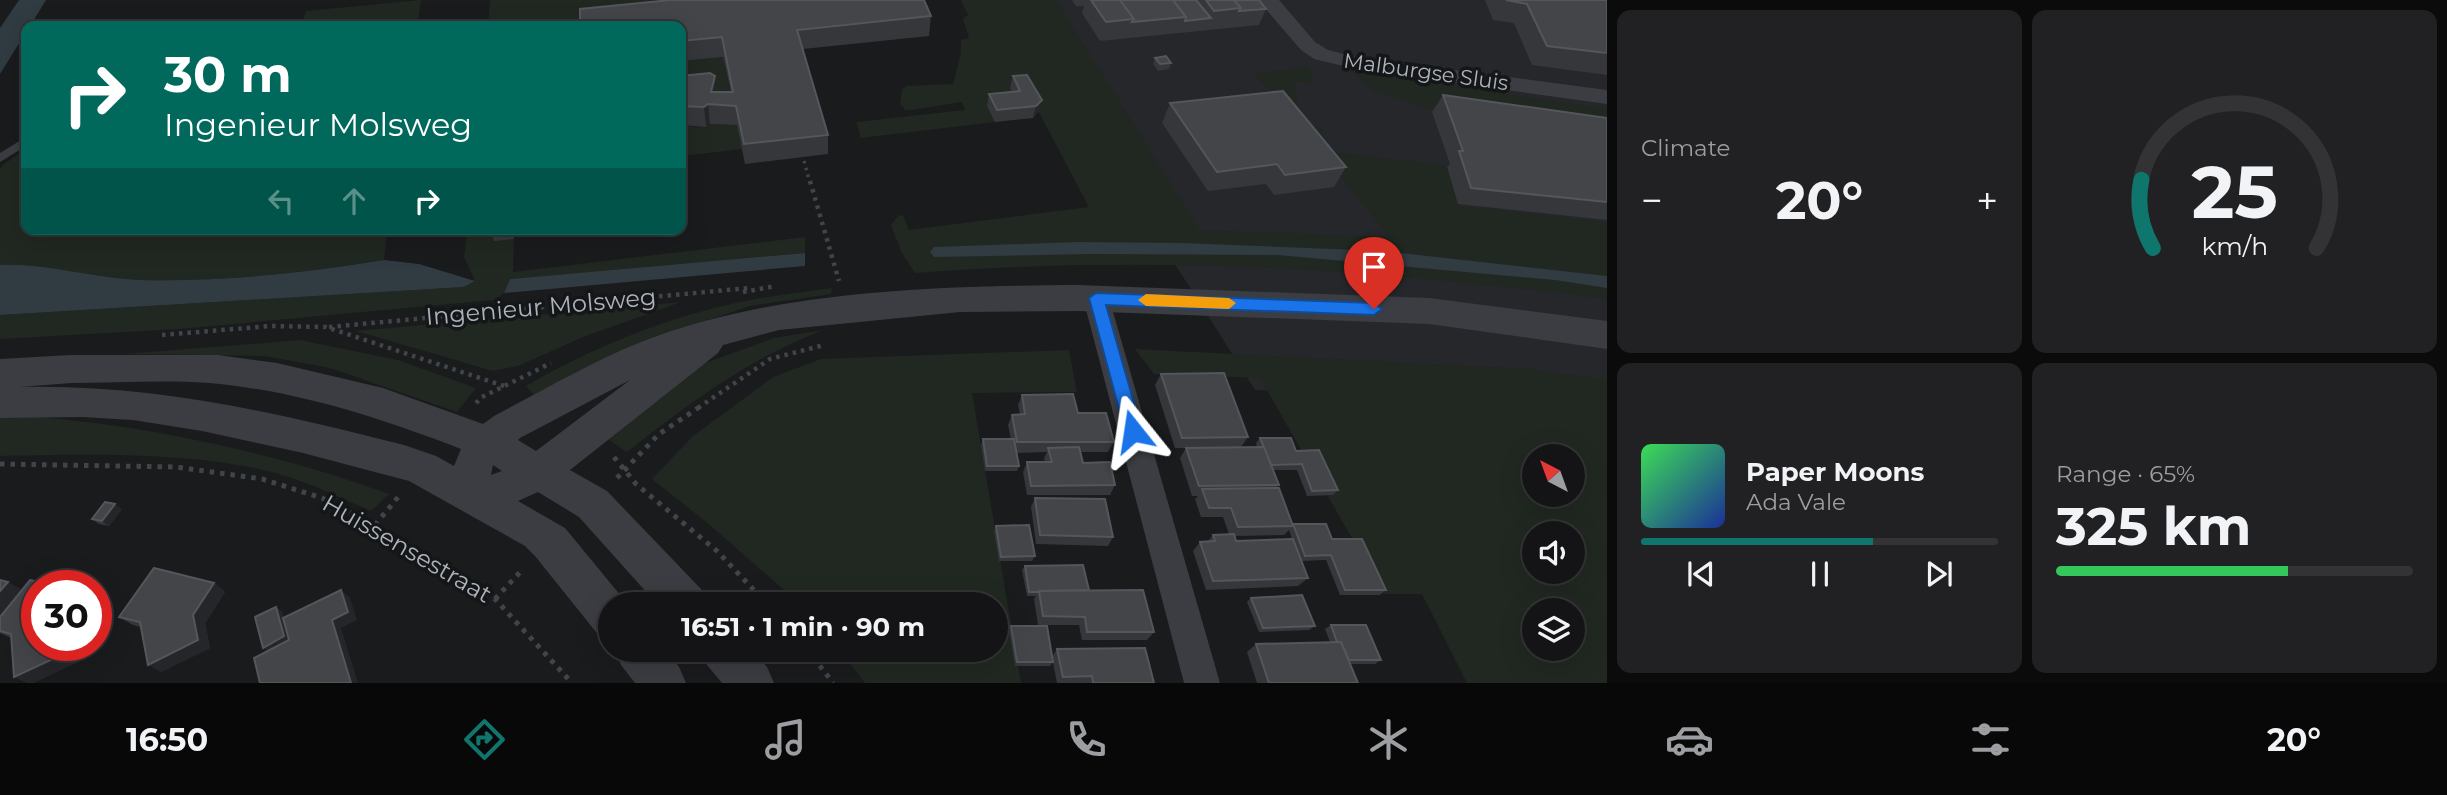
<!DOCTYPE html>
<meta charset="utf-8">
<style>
body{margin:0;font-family:Montserrat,sans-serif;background:#212123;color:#f1f3f6;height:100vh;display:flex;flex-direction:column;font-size:26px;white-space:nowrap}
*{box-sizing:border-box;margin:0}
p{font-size:23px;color:#9d9ea1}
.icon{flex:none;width:38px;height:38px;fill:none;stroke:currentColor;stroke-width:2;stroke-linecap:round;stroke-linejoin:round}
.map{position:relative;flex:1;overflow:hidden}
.panel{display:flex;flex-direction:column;gap:10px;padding:10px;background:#0b0b0c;width:840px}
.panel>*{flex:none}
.hud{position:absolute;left:21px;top:21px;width:665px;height:214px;border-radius:14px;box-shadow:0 7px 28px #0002,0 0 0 2px #333335;background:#00695c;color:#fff;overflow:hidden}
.needle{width:46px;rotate:319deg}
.controls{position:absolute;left:1522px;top:444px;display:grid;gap:14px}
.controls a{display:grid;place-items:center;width:63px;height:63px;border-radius:50%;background:#141416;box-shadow:0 7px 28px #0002,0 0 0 2px #333335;font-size:35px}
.speed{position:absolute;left:21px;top:570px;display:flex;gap:14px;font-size:35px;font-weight:700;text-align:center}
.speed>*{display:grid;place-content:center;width:91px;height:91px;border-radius:50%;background:#141416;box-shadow:0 7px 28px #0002,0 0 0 2px #333335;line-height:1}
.speed .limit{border:10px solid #d22;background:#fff;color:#111}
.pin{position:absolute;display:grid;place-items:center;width:60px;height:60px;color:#fff;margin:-72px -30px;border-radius:50% 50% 50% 0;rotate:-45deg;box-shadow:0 0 7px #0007}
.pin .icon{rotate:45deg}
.me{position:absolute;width:77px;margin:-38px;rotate:345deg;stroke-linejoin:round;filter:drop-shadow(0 0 5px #0008)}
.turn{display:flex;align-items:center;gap:24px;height:147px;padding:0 28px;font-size:32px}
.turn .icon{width:91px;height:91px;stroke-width:2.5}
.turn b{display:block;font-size:49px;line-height:60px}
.lanes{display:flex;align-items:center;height:66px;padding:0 28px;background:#0003;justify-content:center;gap:35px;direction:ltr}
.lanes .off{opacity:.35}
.big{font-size:52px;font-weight:700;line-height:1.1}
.panel .card{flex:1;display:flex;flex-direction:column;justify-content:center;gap:10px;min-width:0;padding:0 24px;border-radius:14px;background:#212123}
.panel .dial{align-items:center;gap:0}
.dial svg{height:182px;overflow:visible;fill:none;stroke:#333335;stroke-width:7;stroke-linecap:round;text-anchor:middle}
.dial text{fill:#f1f3f6;stroke:none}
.song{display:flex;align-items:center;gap:21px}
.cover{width:84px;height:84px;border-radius:10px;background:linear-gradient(135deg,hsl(130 70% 55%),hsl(230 70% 35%))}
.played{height:7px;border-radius:4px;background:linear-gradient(90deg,#0f766e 65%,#333335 65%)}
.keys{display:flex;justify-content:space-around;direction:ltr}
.heat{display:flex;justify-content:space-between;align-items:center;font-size:38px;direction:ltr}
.charge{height:10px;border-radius:5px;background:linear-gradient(90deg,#34c759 65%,#333335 0)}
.panel .tiles{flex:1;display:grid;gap:10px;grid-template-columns:repeat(2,1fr)}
.trip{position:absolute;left:598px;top:592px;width:410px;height:70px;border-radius:35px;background:#141416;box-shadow:0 7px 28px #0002,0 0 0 2px #333335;font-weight:700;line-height:70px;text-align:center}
.dock{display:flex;height:112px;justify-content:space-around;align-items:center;background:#080809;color:#9d9ea1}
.dock .icon{width:49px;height:49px}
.dock .on{color:#0f766e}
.dock b{font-size:32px;color:#f1f3f6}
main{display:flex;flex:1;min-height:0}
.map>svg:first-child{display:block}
</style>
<main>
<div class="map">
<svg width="1607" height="683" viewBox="0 0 1607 683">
<rect width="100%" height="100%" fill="#1a1b1d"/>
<!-- built -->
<polygon fill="#26272a" points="1007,0 1607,0 1607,415 1570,405 1255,390"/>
<!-- green -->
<g fill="#202821" fill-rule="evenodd">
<polygon points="421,0 417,26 301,26 306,11"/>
<polygon points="490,0 713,0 602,26 488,26"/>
<path d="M 961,0 L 1056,0 L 1200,230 L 1390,237 L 1254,73 L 1308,67 L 1312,71 L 1313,84 L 1294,81 L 1300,122 L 1322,128 L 1326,151 L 1449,166 L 1459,206 L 1607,222 L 1607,300 C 1556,291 1505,287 1455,282 C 1275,263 1095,259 915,273 L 902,253 L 891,225 L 898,216 L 903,215 L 909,230 L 1089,207 L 1025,86 L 1018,102 L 995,122 L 861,138 L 856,122 L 965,110 L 962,102 L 911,110 L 905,110 L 900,103 L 902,89 L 907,86 L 953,84 L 961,53 L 961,40 L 969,38 L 963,19 L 968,15 Z"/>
<polygon points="723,57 735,112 681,96 681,61"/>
<polygon points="1350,70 1607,109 1607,137 1430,110 1373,90"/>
<polygon points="710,124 737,125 742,149 681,156 681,126 704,127"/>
<path d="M 26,149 L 26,229 L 387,229 L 384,260 C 304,273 221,282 139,280 C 93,278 46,263 0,265 L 0,169 L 4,164 Z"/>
<polygon points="467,229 514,229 513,272 805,237 805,253 510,279 504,293 494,300 179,329 0,339 0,315 464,287 475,281 464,257"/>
<path d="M 832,288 L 831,294 L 750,306 L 669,333 L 536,397 L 526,386 C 591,348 672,315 746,301 C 775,295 804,292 832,288 Z"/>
<polygon points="681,302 583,337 518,366 493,371 356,331"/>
<path d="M 823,330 C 745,361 692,401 627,452 L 603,436 L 700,365 L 774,338 Z"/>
<polygon points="300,340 398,360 476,388 457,412 330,368 265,356 124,354"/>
<path d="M 1135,349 L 1529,369 L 1607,380 L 1607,683 L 1467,683 L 1422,594 L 1384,594 L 1260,378 L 1154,374 ZM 1535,457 L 1573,457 L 1573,495 L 1535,495 ZM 1535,534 L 1573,534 L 1573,572 L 1535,572 ZM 1535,611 L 1573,611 L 1573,649 L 1535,649 Z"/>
<polygon points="1069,350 1077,392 972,393 1021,683 865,683 838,649 996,649 996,604 800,604 710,525 652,479 693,436 773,377 821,359"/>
<path d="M 0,414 C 132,422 265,449 389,494 L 371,511 C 341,498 313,484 282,475 C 202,451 84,454 0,456 Z"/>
</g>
<!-- water -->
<g fill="#303b42">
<polygon points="19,0 46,0 30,26 26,26 26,32 0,74 0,28"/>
<polygon points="1077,242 1182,243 1383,251 1607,276 1607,288 1555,280 1278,255 1091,254 934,257 930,252 934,247"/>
<polygon points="805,253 805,266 504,293 510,279"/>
<path d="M 384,260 L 419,264 L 475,281 L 464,287 L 0,315 L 0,265 C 46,263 93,278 139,280 C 221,282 304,273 384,260 Z"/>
</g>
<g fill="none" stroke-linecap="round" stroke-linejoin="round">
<!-- path-far2 -->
<polyline stroke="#414449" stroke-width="3.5" stroke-dasharray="2.5 4.5" stroke-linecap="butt" points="804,161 810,183"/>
<!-- path-far1 -->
<g stroke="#414449" stroke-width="4.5" stroke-dasharray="3.5 5" stroke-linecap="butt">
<polyline points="810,181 839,281"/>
<polyline points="743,292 776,286"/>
<polyline points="329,327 749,288"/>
<polyline points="162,335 271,326 326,327 504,386"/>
<polyline points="476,403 482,397 551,363"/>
<polyline points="698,408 770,359 824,345"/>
</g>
<!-- path -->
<g stroke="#414449" stroke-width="5" stroke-dasharray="4.5 6" stroke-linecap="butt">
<polyline points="614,457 636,484 717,551 767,604"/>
<polyline points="0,464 176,467 262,479 322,498 375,525 495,599 572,683"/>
<polyline points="617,478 659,434 701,406"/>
<polyline points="375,525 399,496"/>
<polyline points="495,599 523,569"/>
<polyline points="807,649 833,683"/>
</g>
<!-- service -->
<polygon fill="#3b3d42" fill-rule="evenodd" points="26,137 26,146 0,162 0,153"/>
<!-- minor -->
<g fill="#3b3d42" fill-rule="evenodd">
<polygon points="1258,0 1279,0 1315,42 1328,50 1356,57 1607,90 1607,104 1356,69 1314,59 1301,50"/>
<polygon points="1096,288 1106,291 1109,298 1220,683 1184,683 1083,298 1086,291"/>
</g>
<!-- tertiary -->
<g fill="#3b3d42" fill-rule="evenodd">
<path d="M 1078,285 L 1429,298 L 1607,321 L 1607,349 L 1429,324 L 1078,311 L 960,312 L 779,330 L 723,345 L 718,353 L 570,470 L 607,491 L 701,589 L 707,604 L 657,604 L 579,517 L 538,492 L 518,501 L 565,528 L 626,602 L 611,604 L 611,638 L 596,632 L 535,556 L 525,546 L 409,481 L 303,453 L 202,431 L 133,420 L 83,417 L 0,418 L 0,359 L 71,355 L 218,355 L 277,363 L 383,388 L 483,424 L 494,416 C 542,391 591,362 641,342 C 773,290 938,286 1078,285 ZM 630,380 L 536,451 L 518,440 L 520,438 ZM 71,383 C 119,383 173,379 220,384 C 304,393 383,419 461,449 L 454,466 L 436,456 L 404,445 C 273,412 155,384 19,387 ZM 493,465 L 502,471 L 491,475 Z"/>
<polygon points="615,649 665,649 679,667 686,683 635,683 621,665"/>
<polygon points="701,649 752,649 767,667 774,683 722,683 707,665"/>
</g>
</g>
<!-- wall -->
<g fill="#36373b" fill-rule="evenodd">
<polygon points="1072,0 1259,0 1266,9 1259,25 1100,41 1082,13 1084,6 1076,6"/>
<polygon points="1485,0 1607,0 1607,75 1532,65 1514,23 1493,20"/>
<polygon points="931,16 929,36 803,49 828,135 828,154 745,164 737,125 710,124 706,127 681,125 681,76 716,92 731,92 723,57 681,61 681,26"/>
<polygon points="1155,58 1171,63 1169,69 1158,71 1153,64"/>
<polygon points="1013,76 1042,100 1039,111 1033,118 995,122 987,106 989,94 1012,92 1010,88"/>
<polygon points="1443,95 1607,118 1607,220 1458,204 1447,167 1450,164 1432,112"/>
<polygon points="1170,103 1346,167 1334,187 1274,195 1266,184 1208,191 1162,123"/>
<polygon points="492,229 514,229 514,239 494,241 492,235"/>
<path d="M 1161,374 L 1248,437 L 1241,447 L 1257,447 L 1256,443 L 1260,438 L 1296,451 L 1338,490 L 1333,495 L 1307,496 L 1297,470 L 1273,470 L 1279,485 L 1276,488 L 1293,525 L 1332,539 L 1386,590 L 1380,595 L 1340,595 L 1326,560 L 1301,561 L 1308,578 L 1298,586 L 1206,590 L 1193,551 L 1200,542 L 1207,542 L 1213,535 L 1229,534 L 1223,517 L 1201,517 L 1195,499 L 1198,496 L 1192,496 L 1180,458 L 1186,448 L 1175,448 L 1155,385 ZM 1289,530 L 1292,539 L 1236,541 L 1235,536 L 1284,535 Z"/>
<polygon points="1022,395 1078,413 1114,442 1108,452 1081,452 1083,463 1115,485 1110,495 1027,495 1023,472 1027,462 1045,462 1044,458 1047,452 1016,453 1019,466 1017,471 985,471 981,445 983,439 1011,439 1008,425 1012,415 1020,414 1018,405"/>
<polygon points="1035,498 1113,537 1108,546 1036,544 1031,507"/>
<polygon points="122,509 109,526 99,524 92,519"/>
<polygon points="996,526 1035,556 1032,561 999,561 994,531"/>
<polygon points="1025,566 1089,590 1154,632 1147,640 1082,640 1079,625 1038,625 1034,599 1036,596 1027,596 1022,570"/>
<polygon points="0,580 82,660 33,683 28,683 14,677 11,638 0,633"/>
<polygon points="214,583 225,592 205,623 210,648 161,672 141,627 133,625 119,617"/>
<polygon points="1251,598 1315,626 1309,630 1259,632 1247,602"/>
<polygon points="1331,625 1381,660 1375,664 1350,664 1358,683 1257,683 1247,652 1256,644 1330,642 1325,629"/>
<polygon points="1011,626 1053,662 1050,666 1015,666 1009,630"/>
<polygon points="1057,649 1154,683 1057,683 1052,657"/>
</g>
<!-- shaded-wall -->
<g fill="#252629">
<polygon points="715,76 716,96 711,92"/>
<polygon points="1042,100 1039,111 1033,118 1036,106"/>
<polygon points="708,104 710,124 706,127 704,107"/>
<polygon points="115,504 122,509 109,526 102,521"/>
<polygon points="8,582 23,590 0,619 0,591"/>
<polygon points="214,583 225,592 205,623 210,648 161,672 148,665"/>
<polygon points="341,590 350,598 357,620 341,628 358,683 351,683 332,620"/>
<polygon points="96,599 103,603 96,612"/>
<polygon points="276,607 282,611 290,640 268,652 263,648"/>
<polygon points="67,646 81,646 82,660 33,683 28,683 14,677"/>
</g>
<!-- building -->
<g fill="#434549" stroke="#53565b" stroke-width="2">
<polygon points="671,0 924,0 931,16 797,30 828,135 744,144 736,106 708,104 704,107 681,106 681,76 710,73 715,76 711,92 733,92 722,37 681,41 681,26 580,26 580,9"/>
<polygon points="1091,0 1120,0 1134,19 1106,22"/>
<polygon points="1120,0 1173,0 1186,17 1132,22 1134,19"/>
<polygon points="1173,0 1196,0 1211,18 1185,21 1186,17"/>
<polygon points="1206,0 1234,0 1241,8 1214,11"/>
<polygon points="1234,0 1259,0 1266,9 1239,11 1241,8"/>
<polygon points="1506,0 1607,0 1607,53 1547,46 1527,4"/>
<polygon points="230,22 228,26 186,26"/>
<polygon points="1166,56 1171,63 1160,64 1155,58"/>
<polygon points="1027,75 1042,100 1036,106 997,110 989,94 1020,91 1013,76"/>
<polygon points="1283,91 1346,167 1285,175 1277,164 1217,172 1170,103"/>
<polygon points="1443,95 1607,118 1607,202 1471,188 1459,151 1463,151"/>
<polygon points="492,229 512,229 511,233 492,235"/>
<polygon points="1224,373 1248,437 1182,438 1161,374"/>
<polygon points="1073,394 1078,413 1106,413 1114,442 1017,442 1012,415 1025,414 1022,395"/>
<polygon points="1260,438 1291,438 1296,451 1319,450 1338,490 1312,491 1302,464 1271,465"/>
<polygon points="983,439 1014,439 1019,466 987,466"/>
<polygon points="1079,447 1083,463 1110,462 1115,485 1031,486 1027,462 1052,462 1048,448"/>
<polygon points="1264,447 1279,485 1199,486 1186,448"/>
<polygon points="1279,488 1293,526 1238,527 1231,508 1209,508 1202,489"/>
<polygon points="1035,498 1105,499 1113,537 1040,535"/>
<polygon points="105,502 115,504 102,521 92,519"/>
<polygon points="1293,524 1326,524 1332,539 1362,539 1386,590 1345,590 1331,555 1305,556"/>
<polygon points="1029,525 1035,556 1001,557 996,526"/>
<polygon points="1234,534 1236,541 1293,539 1308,578 1213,581 1200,542 1215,541 1213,535"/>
<polygon points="1083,565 1089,590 1039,591 1039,592 1029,592 1025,566"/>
<polygon points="154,568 214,583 193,615 198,640 148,665 140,622 119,617"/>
<polygon points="0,580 8,582 0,591"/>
<polygon points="30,580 56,586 37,586 37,646 67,646 68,652 14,677 11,634 0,631 0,617"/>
<polygon points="341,590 348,612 332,620 351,683 260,683 254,658 289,640 283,618"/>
<polygon points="1143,590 1154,632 1087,632 1085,617 1043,616 1039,591"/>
<polygon points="1302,595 1315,626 1263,628 1251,598"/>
<polygon points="276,607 284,636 263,648 255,617"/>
<polygon points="1331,625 1366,625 1381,660 1349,660 1341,642 1337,642"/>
<polygon points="1011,626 1047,626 1053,662 1017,662"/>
<polygon points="1341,642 1358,683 1269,683 1256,644"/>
<polygon points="1145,648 1154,683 1093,683 1092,676 1063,677 1057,649"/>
</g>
<!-- route -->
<polygon fill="#1a73e8" stroke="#114b97" stroke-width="2" points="1096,293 1374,303 1382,309 1374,315 1106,305 1142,431 1140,436 1133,438 1127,436 1125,431 1089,298"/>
<!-- slow -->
<polygon fill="#f59e0b" points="1146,294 1229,298 1236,303 1229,309 1146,306 1138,300"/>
<g text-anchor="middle" stroke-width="7" stroke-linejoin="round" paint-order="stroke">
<!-- far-street labels -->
<g font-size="21" fill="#adb3bd" stroke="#151618">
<text transform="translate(1426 72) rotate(8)" y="7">Malburgse Sluis</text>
</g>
<!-- street labels -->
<g font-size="24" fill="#adb3bd" stroke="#151618">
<text transform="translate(541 307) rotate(-5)" y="8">Ingenieur Molsweg</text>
<text transform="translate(407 549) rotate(30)" y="8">Huissensestraat</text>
</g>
</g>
</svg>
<div class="controls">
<a><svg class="needle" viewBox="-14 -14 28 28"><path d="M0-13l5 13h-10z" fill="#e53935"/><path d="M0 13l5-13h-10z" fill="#9d9ea1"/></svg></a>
<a><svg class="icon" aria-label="sound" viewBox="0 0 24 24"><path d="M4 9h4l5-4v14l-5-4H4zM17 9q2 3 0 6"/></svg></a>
<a><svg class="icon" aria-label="layers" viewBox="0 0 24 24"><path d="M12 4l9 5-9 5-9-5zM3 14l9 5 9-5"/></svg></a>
</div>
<div class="speed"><div class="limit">30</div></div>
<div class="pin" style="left:1374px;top:309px;background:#d93025"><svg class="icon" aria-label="arrive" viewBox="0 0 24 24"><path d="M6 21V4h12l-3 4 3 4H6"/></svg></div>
<svg class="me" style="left:1133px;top:431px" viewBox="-20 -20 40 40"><path d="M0-17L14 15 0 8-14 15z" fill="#1a73e8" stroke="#fff" stroke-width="4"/></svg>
<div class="trip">16:51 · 1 min · 90 m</div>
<div class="hud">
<div class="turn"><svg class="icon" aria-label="right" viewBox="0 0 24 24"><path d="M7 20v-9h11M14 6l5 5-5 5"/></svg><div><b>30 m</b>Ingenieur Molsweg</div></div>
<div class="lanes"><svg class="icon off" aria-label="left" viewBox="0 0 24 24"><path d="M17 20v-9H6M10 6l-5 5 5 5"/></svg><svg class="icon off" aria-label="ahead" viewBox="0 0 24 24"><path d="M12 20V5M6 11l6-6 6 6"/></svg><svg class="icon" aria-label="right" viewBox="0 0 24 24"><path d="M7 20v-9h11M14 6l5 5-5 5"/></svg></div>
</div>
</div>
<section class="panel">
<div class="tiles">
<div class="card"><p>Climate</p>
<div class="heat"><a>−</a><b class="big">20°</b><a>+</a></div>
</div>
<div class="card dial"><svg viewBox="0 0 100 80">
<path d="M14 69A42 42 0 1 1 86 69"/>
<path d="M14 69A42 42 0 0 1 9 39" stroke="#0f766e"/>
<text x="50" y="56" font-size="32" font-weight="700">25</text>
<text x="50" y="72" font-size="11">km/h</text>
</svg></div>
<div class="card">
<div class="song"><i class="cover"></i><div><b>Paper Moons</b><p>Ada Vale</p></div></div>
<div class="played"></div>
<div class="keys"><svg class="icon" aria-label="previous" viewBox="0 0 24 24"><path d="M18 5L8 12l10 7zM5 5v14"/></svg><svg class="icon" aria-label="pause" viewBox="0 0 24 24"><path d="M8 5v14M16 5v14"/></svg><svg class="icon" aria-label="next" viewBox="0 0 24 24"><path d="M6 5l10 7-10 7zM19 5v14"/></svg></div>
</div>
<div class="card"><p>Range · 65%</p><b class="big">325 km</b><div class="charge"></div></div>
</div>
</section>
</main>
<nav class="dock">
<b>16:50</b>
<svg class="icon on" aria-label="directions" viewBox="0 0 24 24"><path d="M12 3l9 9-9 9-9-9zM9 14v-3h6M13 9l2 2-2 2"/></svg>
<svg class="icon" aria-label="music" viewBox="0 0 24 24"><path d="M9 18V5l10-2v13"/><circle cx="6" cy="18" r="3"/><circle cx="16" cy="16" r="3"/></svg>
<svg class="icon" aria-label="phone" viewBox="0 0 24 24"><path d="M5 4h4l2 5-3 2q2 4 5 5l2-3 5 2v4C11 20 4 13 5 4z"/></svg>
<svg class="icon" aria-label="climate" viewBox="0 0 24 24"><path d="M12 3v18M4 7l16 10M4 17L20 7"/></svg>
<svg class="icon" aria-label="car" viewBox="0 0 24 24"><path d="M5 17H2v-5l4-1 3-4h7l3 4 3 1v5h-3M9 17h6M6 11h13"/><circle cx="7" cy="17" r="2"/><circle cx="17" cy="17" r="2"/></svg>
<svg class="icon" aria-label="filters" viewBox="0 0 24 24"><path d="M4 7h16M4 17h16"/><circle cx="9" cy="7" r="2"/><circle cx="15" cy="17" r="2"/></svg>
<b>20°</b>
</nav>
